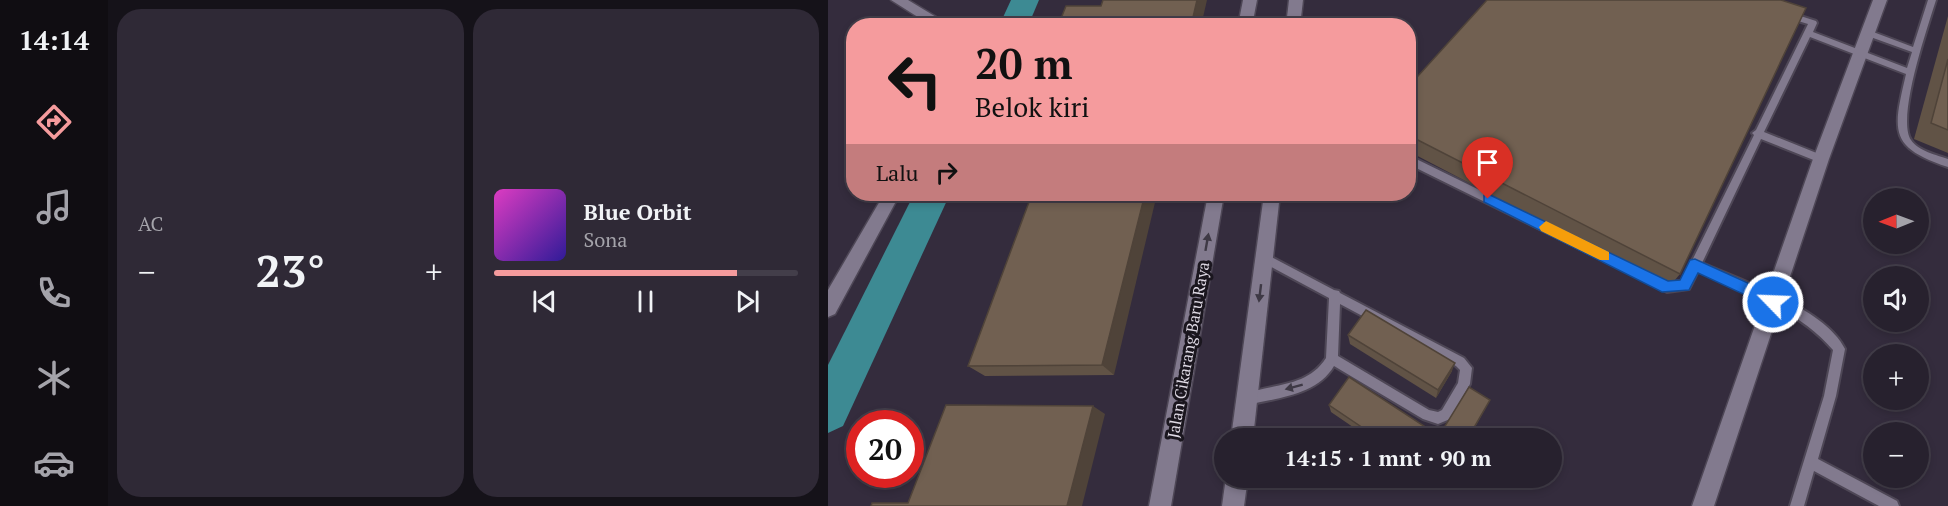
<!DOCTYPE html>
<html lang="id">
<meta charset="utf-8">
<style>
body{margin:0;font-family:"PT Serif",serif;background:#2f2936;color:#f1f3f6;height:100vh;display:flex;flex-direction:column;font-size:22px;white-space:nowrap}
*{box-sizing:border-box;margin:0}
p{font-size:20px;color:#a4a3aa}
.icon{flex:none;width:33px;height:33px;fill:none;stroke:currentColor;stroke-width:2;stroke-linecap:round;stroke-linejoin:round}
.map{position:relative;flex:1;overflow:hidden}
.sheet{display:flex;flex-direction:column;gap:9px;padding:9px;background:#151219;width:720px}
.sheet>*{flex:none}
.hud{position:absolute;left:18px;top:18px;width:570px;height:183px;border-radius:24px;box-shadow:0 3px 9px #0003,0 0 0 2px #433e4a;background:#f59b9d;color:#111;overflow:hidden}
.needle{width:39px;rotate:269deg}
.fabs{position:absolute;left:1035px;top:188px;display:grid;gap:12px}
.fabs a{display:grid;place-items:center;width:66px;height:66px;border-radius:50%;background:#27212e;box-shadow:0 3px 9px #0003,0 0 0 2px #433e4a;font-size:30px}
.speed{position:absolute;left:18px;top:410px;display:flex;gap:12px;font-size:30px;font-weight:700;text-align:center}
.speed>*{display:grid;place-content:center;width:78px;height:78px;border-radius:50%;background:#27212e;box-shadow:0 3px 9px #0003,0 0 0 2px #433e4a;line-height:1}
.speed .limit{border:9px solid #d22;background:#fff;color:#111}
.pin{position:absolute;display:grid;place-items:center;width:51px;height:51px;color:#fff;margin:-62px -26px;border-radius:50% 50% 50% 0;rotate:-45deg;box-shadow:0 0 6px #0007}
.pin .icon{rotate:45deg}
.me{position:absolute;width:66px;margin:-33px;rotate:294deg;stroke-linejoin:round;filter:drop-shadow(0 0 4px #0008)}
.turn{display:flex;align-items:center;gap:21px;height:126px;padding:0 30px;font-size:27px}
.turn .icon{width:78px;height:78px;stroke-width:2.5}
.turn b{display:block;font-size:42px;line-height:51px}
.then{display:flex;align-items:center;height:57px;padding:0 30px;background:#0003;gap:12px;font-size:22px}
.big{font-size:45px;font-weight:800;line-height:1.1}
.sheet .tile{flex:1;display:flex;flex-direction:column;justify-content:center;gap:9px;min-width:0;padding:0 21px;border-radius:24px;background:#2f2936}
.song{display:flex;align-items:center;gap:18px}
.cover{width:72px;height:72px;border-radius:9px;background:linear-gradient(135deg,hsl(310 70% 55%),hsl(250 70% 35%))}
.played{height:6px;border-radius:3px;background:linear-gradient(90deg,#f59b9d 80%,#433e4a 80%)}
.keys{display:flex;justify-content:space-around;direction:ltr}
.heat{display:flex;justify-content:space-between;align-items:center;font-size:33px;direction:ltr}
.sheet .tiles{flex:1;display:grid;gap:9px;grid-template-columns:repeat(2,1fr)}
.trip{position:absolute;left:386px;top:428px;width:348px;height:60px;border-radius:30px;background:#27212e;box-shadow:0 3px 9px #0003,0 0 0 2px #433e4a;font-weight:800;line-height:60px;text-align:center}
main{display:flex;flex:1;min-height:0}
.tabs{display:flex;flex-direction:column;width:108px;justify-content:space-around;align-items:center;background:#100d12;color:#a4a3aa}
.tabs .icon{width:42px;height:42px}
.tabs .on{color:#f59b9d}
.tabs b{font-size:27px;color:#f1f3f6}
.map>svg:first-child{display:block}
</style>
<main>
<nav class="tabs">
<b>14:14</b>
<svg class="icon on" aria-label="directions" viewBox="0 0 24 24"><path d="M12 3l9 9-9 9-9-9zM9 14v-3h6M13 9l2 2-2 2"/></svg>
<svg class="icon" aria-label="music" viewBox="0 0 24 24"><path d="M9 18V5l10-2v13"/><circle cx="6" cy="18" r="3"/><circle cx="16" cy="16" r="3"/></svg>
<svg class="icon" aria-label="phone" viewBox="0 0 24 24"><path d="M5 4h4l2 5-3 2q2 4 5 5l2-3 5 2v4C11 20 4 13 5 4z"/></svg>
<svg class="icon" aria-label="climate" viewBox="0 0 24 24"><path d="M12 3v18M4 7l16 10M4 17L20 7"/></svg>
<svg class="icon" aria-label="car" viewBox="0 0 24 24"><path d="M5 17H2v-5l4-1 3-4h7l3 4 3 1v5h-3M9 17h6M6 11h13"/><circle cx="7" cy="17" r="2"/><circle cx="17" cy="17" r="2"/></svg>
</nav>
<section class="sheet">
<div class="tiles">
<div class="tile"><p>AC</p>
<div class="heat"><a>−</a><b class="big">23°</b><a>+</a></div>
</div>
<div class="tile">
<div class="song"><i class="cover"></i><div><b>Blue Orbit</b><p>Sona</p></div></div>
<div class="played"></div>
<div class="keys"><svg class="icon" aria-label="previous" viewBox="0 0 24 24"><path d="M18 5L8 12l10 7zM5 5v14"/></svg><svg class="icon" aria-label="pause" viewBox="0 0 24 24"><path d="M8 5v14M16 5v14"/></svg><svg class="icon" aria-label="next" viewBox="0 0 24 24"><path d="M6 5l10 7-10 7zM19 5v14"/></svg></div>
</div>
</div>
</section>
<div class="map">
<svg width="1120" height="506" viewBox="0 0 1120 506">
<rect width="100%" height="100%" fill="#342c3d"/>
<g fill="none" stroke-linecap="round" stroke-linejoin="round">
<!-- river -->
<g fill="#3d8a93" fill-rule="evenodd">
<polygon points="183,0 211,0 200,26 171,26"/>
<polygon points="86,194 122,194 15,426 0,433 0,365"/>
</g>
<!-- lane casing -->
<g stroke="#4e4756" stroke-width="4">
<g id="lane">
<path d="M 1100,0 L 1108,0 C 1100,26 1068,118 1083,140 C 1090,151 1109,155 1120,159 L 1120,167 C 1060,147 1065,131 1078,74 L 982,37 L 936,132 L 996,156 L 998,159 L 993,163 L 933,139 L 874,263 C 914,281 997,308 1017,349 L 1008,396 L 990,459 L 1069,501 L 1071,506 L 1051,506 L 986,471 L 976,506 L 962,506 L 996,396 L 1005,350 C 970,309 917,292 870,271 L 861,289 L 839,292 L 835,290 L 580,164 L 580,155 L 840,282 L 854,281 L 926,135 L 924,133 L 928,130 L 980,24 L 957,17 L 957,13 L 960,12 L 988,21 L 989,23 L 985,32 L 1079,68 L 1084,52 L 1037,35 L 1036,33 L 1040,30 L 1085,47 Z"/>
<path d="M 436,253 L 506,290 L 511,291 L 512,293 L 636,358 L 644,368 L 642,384 L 622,419 L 610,424 L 595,419 L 506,366 C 489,395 449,398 419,405 L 415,403 L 413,399 L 415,395 C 444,383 479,388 498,358 L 501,298 L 432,261 L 431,258 L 432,255 ZM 512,304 L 628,366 L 632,370 L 630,383 L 614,410 L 610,412 L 601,410 L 510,356 Z"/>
</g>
</g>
<!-- street casing -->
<g stroke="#4e4756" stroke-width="3">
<g id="street">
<polygon points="63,0 80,0 123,26 104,26"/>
<polygon points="1045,0 1059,0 1001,159 886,506 864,506 985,159"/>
<polygon points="56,194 72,194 7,314 0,317 0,290"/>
</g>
</g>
<!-- secondary casing -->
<g stroke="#4e4756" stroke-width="3">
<g id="secondary">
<polygon points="415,0 429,0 424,26 410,26"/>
<polygon points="461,0 475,0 472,26 458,26"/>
<polygon points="380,194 396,194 343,506 321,506"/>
<polygon points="436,194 452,194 425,438 403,438"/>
<polygon points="398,477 420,477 416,506 394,506"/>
</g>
</g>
<!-- lane -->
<use href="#lane" fill="#827a8e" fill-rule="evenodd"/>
<!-- street -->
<use href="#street" fill="#827a8e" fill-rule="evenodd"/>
<!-- secondary -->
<use href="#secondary" fill="#827a8e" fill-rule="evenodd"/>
</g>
<!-- wall -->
<g fill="#615346">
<polygon points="1120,16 1120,153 1086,139"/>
<polygon points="580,87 852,274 841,287 580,151"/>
<polygon points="204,194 286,375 157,376 140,366"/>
<polygon points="520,335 624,371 608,398 522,344"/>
<polygon points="662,400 641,438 541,438 503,412 501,405 611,436"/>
<polygon points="598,477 618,477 612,487"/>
</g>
<!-- shaded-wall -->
<g fill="#4f4339">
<polygon points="369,0 379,0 373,26 363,26"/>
<polygon points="317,194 329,194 286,375 274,365"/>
<polygon points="627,363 624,371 608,398 610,390"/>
<polygon points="265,406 277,414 254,506 239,506"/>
</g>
<!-- building -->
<g fill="#716051" stroke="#4f4339" stroke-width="1.5">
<polygon points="275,0 369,0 363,26 230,26 238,6 273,6"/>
<polygon points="659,0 953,0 978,8 852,274 580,135 580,87"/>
<polygon points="1120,59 1120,130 1103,123"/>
<polygon points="204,194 317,194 274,365 140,366"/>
<polygon points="538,310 627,363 610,390 520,335"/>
<polygon points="521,377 611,436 641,387 662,400 640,438 550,438 501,405"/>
<polygon points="118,405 265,406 239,506 43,506 44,503 80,503"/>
<polygon points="607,477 617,477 614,482"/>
</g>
<!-- one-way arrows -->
<defs><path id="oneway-solid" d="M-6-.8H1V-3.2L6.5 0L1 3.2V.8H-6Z" transform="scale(1.5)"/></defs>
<g fill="#3e3945">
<use href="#oneway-solid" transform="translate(379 242) rotate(-80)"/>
<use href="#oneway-solid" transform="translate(432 293) rotate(97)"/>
<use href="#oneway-solid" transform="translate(466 387) rotate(165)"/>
</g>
<!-- route -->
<polygon fill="#1a73e8" stroke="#114b97" stroke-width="1.5" points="660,194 840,281 852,280 862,260 867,259 951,297 953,302 945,308 870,273 861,290 834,292 656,202 656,195"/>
<!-- slow -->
<polygon fill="#f59e0b" points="718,221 781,252 781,260 772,260 713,231 711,227"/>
<g text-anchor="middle" stroke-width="6" stroke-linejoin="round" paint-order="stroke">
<!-- street labels -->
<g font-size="16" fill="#ded9e4" stroke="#1a161e">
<text transform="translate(360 350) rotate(-80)" y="6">Jalan Cikarang Baru Raya</text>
</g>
</g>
</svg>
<div class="fabs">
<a><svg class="needle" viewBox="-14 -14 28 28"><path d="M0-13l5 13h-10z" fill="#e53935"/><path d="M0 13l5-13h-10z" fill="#a4a3aa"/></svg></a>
<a><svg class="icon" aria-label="sound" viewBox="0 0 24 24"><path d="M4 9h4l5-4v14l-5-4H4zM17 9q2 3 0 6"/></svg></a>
<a>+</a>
<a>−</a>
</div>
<div class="speed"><div class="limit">20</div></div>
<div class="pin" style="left:660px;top:199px;background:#d93025"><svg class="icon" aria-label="arrive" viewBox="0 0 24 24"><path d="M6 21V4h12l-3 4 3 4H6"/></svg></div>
<svg class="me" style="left:945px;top:302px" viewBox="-20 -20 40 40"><circle r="17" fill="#1a73e8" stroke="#fff" stroke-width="3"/><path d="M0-11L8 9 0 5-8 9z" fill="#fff"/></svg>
<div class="trip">14:15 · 1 mnt · 90 m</div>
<div class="hud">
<div class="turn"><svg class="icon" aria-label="left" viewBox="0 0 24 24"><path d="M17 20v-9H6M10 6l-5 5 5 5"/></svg><div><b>20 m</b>Belok kiri</div></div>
<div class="then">Lalu<svg class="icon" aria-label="right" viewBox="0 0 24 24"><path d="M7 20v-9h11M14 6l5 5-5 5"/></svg></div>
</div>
</div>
</main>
